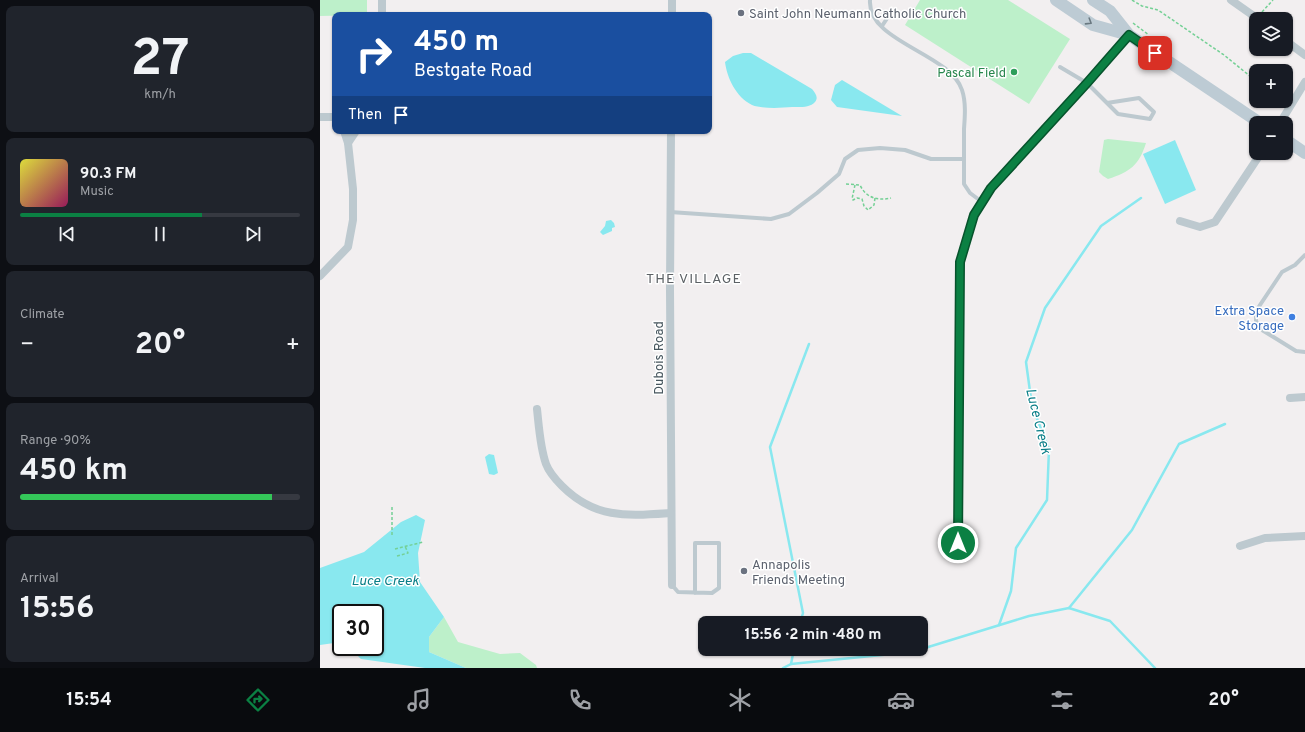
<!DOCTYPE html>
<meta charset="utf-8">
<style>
body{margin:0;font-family:Overpass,sans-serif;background:#20242c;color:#f1f3f6;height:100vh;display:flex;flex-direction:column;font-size:15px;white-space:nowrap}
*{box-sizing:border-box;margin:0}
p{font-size:13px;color:#9ea1a6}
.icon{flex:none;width:22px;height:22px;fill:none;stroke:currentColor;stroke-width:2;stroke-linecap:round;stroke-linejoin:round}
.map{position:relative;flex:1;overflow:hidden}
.side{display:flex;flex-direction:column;gap:6px;padding:6px;background:#0d0f14;width:320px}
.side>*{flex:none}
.banner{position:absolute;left:12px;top:12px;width:380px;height:122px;border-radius:8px;box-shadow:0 1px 3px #0004;background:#1a4fa0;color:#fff;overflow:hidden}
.controls{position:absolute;left:929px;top:12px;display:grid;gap:8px}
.controls a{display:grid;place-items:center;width:44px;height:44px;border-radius:8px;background:#171b24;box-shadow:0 1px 3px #0004;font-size:20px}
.speed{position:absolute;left:12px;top:604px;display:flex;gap:8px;font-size:20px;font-weight:700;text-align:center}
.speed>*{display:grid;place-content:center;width:52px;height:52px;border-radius:50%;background:#171b24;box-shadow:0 1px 3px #0004;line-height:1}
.speed .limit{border:2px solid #111;border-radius:6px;background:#fff;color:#111}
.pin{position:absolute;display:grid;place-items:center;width:34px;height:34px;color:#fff;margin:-17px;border-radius:8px;box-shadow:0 2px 6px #0006}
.me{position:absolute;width:44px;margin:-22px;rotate:0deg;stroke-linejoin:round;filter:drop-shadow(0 0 3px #0008)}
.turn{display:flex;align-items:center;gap:14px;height:84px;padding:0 16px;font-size:18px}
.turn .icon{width:52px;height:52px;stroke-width:2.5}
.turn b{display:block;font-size:28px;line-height:34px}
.then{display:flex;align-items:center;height:38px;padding:0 16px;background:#0003;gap:8px;font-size:15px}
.big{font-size:30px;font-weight:700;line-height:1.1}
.side .tile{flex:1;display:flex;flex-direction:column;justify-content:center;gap:6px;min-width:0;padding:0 14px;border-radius:8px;background:#20242c}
.side .dial{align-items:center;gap:0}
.dial b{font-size:52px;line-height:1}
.song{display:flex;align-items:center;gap:12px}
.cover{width:48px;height:48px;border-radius:6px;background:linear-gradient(135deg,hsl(60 70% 55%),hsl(330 70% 35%))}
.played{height:4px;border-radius:2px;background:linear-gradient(90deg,#0b8043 65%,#363941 65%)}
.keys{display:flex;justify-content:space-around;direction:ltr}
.heat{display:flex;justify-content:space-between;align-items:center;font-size:22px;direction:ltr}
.charge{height:6px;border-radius:3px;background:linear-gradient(90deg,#34c759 90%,#363941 0)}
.trip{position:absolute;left:378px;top:616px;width:230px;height:40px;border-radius:8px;background:#171b24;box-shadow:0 1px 3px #0004;font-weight:700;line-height:40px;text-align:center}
.menu{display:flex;height:64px;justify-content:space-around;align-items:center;background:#090b0e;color:#9ea1a6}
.menu .icon{width:28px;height:28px}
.menu .active{color:#0b8043}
.menu b{font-size:18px;color:#f1f3f6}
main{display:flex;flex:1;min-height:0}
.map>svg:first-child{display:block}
</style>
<main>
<section class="side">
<div class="tile dial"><b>27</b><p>km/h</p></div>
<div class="tile">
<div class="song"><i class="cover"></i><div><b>90.3 FM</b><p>Music</p></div></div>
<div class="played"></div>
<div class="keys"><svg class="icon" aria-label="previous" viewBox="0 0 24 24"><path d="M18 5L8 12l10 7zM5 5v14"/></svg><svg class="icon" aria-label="pause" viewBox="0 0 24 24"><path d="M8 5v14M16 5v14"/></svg><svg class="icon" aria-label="next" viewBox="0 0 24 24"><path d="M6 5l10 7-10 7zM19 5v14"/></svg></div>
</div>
<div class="tile"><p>Climate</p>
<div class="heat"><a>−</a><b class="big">20°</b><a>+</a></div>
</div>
<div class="tile"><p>Range · 90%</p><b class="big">450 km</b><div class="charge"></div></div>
<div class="tile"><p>Arrival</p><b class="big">15:56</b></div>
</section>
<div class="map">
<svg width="985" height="668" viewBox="0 0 985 668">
<rect width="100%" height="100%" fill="#f2eff0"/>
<!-- green -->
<g fill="#bdf0ca">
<polygon points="0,0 47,0 47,15 0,16"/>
<polygon points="600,0 688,0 750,39 709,104 585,25"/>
<path d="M 788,139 L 826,143 C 819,165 810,172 788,179 L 783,176 L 779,172 L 784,140 Z"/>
<polygon points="124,617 138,642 180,654 200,653 216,665 217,668 146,668 109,652 109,637"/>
</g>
<!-- water -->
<g fill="#89e8ef">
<path d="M 423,53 L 431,53 L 492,89 C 495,93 499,97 495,102 C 490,108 479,107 472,107 C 461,108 442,109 432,105 C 416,97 407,78 405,62 L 413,56 Z"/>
<polygon points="522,80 582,116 517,107 511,100 515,85"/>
<polygon points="855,140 876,190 845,204 823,154"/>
<polygon points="291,220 294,223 295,227 292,228 292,231 283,235 280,232 285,226 286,221"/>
<polygon points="169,454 174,455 178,473 174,475 169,474 165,457"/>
<polygon points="96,515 105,520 98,553 100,582 124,617 109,637 109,652 146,668 105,668 41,659 29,647 55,647 55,613 21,613 21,642 0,645 0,568 44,552 81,522"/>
</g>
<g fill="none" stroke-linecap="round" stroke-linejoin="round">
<!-- stream -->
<g stroke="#89e8ef" stroke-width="2.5">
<polyline points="749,608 812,530 859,444 905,424"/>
<polyline points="480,623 483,613 450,447 489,344"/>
<polyline points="679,625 691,591 696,548 727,500 729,449 712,406 706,362 725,308 781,226 821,198"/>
<polyline points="471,664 474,649"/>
<polyline points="463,668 471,664 592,652 709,616 749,608 790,621 835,668"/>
</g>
<!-- path -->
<g stroke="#74d095" stroke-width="1.5" stroke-dasharray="3 2" stroke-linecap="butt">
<polyline points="812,0 822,6 838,10 904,55 936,81"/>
<polyline points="942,12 953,0"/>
<polyline points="813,23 829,35"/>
<path d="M 526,184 L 540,185 C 546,198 558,201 571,198"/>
<polyline points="535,185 532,199 533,200 537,198 542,199 544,206 548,210 554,205 555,198"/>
<polyline points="72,535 72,507"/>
<polyline points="75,549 103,542"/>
<polyline points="77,556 88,553 85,546"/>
</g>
<!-- lane -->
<g stroke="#bdc9cf" stroke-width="4">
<path d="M 550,0 C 547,42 630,53 642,90 C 646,102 645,116 644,129 C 644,148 644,166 644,184 L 650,193 L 662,202"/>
<polyline points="562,26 570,14"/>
<polyline points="740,67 767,83 798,114 830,119 834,112 819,98 787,103"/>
<polyline points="350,212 451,219 469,214 497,193 519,174 525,159 538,150 560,148 585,150 611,159 644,159"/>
<polyline points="985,255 975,265 962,272 936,311 936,321 942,330 976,351 985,352"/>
<polyline points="352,585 358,592 392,593 399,588 399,543 375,543 375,593"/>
</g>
<!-- street -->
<g stroke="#bdc9cf" stroke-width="8">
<polyline points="911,0 938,19"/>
<polyline points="62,15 62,0"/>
<polyline points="352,15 352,0"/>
<polyline points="966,41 985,55"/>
<polyline points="0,117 15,117"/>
<polyline points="960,123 985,82"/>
<polyline points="24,131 28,143"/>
<polyline points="351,131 350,290 352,585"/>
<polyline points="860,221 880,227 895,222 941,153"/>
<polyline points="0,276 28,247 33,220 33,189 28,143 36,131"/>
<polyline points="970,398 985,397"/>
<path d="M 217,409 C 219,427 220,447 226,464 C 229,472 236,480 242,486 C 275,519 307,516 350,513"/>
<polyline points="920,546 945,538 985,536"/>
<polyline points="638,558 640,262 654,215 671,188 767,83 809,35"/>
</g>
<!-- secondary -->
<g stroke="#bdcbd4" stroke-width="12">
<polyline points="736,0 773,25 809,35 940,123"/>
<polyline points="773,0 790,11 809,35"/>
<polyline points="966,140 985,153"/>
</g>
</g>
<!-- one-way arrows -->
<defs><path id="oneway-chevron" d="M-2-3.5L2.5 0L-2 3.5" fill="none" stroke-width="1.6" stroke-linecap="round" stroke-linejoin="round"/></defs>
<use stroke="#6a7981" href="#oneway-chevron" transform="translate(769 22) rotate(32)"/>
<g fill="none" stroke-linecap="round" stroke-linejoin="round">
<!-- route casing -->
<g stroke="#07532c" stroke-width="10">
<polyline id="route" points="638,543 640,262 654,215 671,188 767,83 809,35 835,53"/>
</g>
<!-- route -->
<use href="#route" stroke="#0b8043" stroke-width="7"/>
</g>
<!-- markers -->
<g fill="#6b7280" stroke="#fff" stroke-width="1.5">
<circle cx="421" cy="13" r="4"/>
<circle cx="424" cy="571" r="4"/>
</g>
<circle fill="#2e9e5b" stroke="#fff" stroke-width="1.5" cx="694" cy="72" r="4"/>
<circle fill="#3f7fe0" stroke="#fff" stroke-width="1.5" cx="972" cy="317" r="4"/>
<g text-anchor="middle" stroke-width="3" stroke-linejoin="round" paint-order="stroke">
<!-- worship labels -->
<g font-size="13" fill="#5b616d" stroke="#fff" text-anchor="start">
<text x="429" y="18">Saint John Neumann Catholic Church</text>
<text x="432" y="569">Annapolis<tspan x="432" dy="15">Friends Meeting</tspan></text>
</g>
<!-- leisure labels -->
<g font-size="13" fill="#27864d" stroke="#fff" text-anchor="end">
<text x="686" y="77">Pascal Field</text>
</g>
<!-- shop labels -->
<g font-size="13" fill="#366cbe" stroke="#fff" text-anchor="end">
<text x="964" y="315">Extra Space<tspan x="964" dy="15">Storage</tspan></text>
</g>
<!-- street labels -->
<g font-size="13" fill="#47565e" stroke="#fff">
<text transform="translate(338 358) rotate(-90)" y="5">Dubois Road</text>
</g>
<!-- neighbourhood labels -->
<g font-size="14" letter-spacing="1" fill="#5c6165" stroke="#fff">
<text x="374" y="283">THE VILLAGE</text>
</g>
<!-- water labels -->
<g font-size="14" font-style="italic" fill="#0a7f88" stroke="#fff">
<text transform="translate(719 421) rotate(76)" y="5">Luce Creek</text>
<text x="65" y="585">Luce Creek</text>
</g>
</g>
</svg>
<div class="controls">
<a><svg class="icon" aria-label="layers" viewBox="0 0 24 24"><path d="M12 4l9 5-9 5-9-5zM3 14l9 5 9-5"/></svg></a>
<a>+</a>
<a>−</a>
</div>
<div class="speed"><div class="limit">30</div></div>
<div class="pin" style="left:835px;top:53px;background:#d93025"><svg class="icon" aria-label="arrive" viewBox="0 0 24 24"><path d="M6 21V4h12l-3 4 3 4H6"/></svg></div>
<svg class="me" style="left:638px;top:543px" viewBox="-20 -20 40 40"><circle r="17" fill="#0b8043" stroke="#fff" stroke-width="3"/><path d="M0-11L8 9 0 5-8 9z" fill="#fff"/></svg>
<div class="trip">15:56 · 2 min · 480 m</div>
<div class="banner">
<div class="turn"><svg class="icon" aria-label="right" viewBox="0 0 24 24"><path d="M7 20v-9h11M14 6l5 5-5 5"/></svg><div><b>450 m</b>Bestgate Road</div></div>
<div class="then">Then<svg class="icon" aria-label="arrive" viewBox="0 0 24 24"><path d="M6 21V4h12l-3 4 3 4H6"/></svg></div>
</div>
</div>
</main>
<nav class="menu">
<b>15:54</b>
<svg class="icon active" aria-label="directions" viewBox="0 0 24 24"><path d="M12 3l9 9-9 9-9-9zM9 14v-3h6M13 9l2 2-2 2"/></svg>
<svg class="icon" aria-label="music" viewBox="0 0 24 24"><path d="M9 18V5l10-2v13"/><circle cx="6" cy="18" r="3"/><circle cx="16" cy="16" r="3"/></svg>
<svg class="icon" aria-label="phone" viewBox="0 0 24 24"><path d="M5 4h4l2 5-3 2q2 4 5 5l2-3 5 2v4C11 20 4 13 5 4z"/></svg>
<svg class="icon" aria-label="climate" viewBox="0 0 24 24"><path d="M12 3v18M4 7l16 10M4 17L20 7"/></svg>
<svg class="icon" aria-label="car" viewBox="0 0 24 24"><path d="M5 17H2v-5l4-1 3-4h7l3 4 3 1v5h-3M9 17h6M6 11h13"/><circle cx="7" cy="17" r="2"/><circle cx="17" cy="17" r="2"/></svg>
<svg class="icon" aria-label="filters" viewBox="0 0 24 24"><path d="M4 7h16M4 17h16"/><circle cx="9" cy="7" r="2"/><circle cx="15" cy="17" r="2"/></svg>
<b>20°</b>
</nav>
